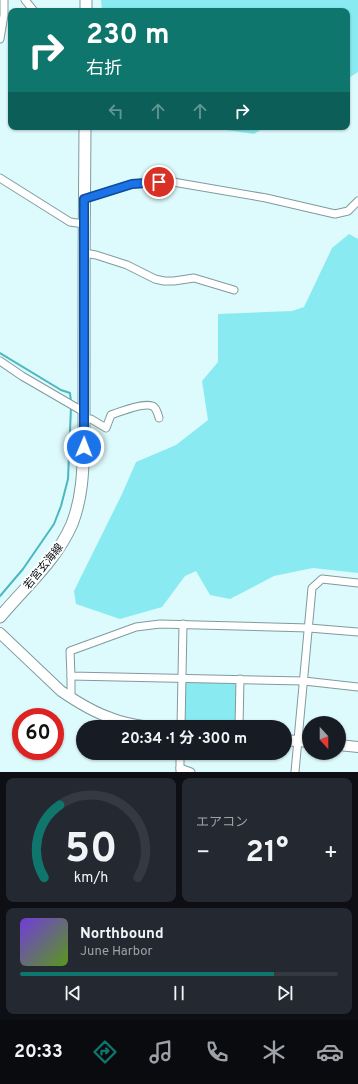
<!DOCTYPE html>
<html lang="ja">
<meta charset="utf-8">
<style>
body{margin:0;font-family:Overpass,"Noto Sans JP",sans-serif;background:#242831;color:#f1f3f6;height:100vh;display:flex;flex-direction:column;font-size:15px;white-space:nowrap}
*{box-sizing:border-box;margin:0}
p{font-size:13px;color:#9ea1a6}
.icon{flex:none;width:22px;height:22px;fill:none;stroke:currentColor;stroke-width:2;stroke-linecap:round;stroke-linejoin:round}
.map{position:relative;height:772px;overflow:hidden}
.sheet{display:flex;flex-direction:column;gap:6px;padding:6px;background:#0d0f14;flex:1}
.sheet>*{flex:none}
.banner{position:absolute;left:8px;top:8px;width:342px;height:122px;border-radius:8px;box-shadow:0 1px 3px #0004;background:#0f766e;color:#fff;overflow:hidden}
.needle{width:26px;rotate:159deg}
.controls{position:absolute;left:302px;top:716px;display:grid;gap:8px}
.controls a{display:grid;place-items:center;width:44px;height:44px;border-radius:50%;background:#171b24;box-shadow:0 1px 3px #0004;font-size:20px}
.speed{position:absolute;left:12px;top:708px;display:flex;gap:8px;font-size:20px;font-weight:700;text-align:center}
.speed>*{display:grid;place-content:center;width:52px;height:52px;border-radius:50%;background:#171b24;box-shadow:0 1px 3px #0004;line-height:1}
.speed .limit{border:6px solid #d22;background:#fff;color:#111}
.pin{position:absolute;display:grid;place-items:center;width:34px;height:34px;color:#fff;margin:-17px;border:2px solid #fff;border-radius:50%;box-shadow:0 1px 4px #0007}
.me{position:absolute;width:44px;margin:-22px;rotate:1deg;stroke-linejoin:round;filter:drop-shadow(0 0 3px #0008)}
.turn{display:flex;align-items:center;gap:14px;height:84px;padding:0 12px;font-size:18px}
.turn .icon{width:52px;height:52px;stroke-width:2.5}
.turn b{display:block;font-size:28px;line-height:34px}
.lanes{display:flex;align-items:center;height:38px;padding:0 12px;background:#0003;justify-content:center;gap:20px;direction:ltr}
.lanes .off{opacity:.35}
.big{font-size:30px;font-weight:700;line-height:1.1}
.sheet .card{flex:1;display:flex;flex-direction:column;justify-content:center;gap:6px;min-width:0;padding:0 14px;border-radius:8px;background:#242831}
.sheet .dial{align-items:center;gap:0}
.dial svg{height:104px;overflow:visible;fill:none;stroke:#363941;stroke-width:7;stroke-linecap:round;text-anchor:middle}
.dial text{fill:#f1f3f6;stroke:none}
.song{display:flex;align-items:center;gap:12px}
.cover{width:48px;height:48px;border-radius:6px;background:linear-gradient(135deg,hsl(260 70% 55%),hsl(90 70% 35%))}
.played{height:4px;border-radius:2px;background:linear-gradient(90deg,#0f766e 80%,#363941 80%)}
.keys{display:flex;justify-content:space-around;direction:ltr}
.heat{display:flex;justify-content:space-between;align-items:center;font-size:22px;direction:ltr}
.sheet .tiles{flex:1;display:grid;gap:6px;grid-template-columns:1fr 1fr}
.card:last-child{grid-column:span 2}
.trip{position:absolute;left:76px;top:720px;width:216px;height:40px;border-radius:20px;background:#171b24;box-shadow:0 1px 3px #0004;font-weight:700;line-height:40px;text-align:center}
.tab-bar{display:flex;height:64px;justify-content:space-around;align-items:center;background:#090b0e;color:#9ea1a6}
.tab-bar .icon{width:28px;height:28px}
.tab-bar .current{color:#0f766e}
.tab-bar b{font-size:18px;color:#f1f3f6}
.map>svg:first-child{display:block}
</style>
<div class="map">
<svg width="358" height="772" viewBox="0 0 358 772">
<rect width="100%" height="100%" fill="#ddfafc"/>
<!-- green -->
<g fill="#8aeaf1">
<polygon points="101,0 358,0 358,72 347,79 347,11 102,11"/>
<polygon points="206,127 265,127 254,134"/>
<polygon points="349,234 358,239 358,573 313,568 274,576 230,599 210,595 196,571 185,576 162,607 120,619 76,604 74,591 122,494 136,462 176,445 208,420 202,381 218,362 218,314 292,311 304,307 332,248"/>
<polygon points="188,681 235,683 237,686 236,726 184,721 185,683"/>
</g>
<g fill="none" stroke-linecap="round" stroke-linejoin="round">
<!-- stream -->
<g stroke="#49b8c0" stroke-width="2">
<polyline points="0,353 61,390 70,393 71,402"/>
<polyline points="0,596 23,569 54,524 61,506 68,479 71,407"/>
</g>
<!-- street casing -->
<g stroke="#809b9d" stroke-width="9">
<g id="street">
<polyline points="25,0 34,11"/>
<polyline points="0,39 4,15 4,0"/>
<polyline points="0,178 70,222 84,224"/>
<polyline points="84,199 132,184 173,182 266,198 335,214 348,211 358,201"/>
<polyline points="84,253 96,255 127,265 155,279 164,281 174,281 194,278 234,290"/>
<polyline points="0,361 22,376 84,412"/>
<path d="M 84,419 L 91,419 L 106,428 L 111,415 C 119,412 147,401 154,407 C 156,409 158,414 159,418"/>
<polyline points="358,632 309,628 160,624 136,627 70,651 71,676 304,681 358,687"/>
<polyline points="71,676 71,698"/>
<polyline points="181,727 183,624"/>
<polyline points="239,727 240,679"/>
<polyline points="180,768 191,772"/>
<polyline points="180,772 180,753"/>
<polyline points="295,772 312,588 322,579 358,583"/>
</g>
</g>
<!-- secondary casing -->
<g stroke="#809b9d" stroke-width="12">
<g id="secondary">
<path d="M 0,633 L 61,691 C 77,702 93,712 111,718 C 123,723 136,725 149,727"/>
<polyline points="285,740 309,742"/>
<polyline points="339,745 358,747"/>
</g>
</g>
<!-- primary casing -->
<g stroke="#809b9d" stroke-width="13">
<g id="primary">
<polyline points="86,0 86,11"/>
<path d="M 0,617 C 25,587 56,561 72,524 C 83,496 83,468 84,438 C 84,415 84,392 84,369 C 84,288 84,208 85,127"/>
</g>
</g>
<!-- street -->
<use href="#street" stroke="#fff" stroke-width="7"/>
<!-- secondary -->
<use href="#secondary" stroke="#fff" stroke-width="10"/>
<!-- primary -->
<use href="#primary" stroke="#fff" stroke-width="11"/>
</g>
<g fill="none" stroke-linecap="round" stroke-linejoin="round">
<!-- route casing -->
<g stroke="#114b97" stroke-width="10">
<polyline id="route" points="84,447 84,199 132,184 159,182"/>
</g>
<!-- route -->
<use href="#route" stroke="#1a73e8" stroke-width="7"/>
</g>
<g text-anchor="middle" stroke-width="4" stroke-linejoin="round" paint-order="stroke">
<!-- street labels -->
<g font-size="11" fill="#060f10" stroke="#fff">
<text transform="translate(43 566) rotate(-51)" y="4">若宮玄海線</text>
</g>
</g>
</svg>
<div class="controls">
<a><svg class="needle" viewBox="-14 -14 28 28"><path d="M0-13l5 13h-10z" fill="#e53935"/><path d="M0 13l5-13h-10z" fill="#9ea1a6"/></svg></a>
</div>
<div class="speed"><div class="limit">60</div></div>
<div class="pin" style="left:159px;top:182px;background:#d93025"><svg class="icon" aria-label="arrive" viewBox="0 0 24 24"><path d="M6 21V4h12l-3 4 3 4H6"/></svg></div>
<svg class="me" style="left:84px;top:447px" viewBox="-20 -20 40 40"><circle r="17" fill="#1a73e8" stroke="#fff" stroke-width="3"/><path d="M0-11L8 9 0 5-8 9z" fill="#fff"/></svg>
<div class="trip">20:34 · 1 分 · 300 m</div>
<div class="banner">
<div class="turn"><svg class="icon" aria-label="right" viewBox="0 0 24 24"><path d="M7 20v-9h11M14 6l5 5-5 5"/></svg><div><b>230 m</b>右折</div></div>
<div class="lanes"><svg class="icon off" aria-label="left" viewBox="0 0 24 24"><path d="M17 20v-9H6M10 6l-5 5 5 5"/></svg><svg class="icon off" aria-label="ahead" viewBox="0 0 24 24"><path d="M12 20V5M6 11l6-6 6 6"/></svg><svg class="icon off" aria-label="ahead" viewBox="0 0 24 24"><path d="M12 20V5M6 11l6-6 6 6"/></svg><svg class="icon" aria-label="right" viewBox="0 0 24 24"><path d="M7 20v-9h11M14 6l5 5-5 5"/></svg></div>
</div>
</div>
<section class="sheet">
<div class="tiles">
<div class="card dial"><svg viewBox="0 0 100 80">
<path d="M14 69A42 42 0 1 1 86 69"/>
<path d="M14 69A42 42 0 0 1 26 13" stroke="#0f766e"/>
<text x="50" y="56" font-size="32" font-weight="700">50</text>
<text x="50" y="72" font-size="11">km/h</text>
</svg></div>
<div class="card"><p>エアコン</p>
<div class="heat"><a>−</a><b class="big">21°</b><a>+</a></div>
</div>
<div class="card">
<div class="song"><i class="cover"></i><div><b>Northbound</b><p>June Harbor</p></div></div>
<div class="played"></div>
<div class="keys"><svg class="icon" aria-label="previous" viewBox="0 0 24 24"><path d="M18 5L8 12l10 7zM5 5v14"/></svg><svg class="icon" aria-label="pause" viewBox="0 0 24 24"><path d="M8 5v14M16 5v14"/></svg><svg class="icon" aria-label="next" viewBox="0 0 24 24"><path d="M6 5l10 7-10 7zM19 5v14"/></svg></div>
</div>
</div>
</section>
<nav class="tab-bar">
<b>20:33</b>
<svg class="icon current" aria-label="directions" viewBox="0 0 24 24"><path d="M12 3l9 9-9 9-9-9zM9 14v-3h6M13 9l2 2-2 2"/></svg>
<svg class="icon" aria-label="music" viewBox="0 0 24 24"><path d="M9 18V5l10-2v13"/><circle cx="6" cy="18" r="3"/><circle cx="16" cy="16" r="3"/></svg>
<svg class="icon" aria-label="phone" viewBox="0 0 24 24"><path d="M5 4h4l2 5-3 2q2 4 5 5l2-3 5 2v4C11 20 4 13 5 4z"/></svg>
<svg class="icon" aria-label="climate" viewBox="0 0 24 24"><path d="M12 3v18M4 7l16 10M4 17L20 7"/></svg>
<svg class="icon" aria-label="car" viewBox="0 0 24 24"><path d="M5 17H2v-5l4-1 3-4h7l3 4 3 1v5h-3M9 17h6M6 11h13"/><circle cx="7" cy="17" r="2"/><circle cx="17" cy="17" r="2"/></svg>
</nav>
